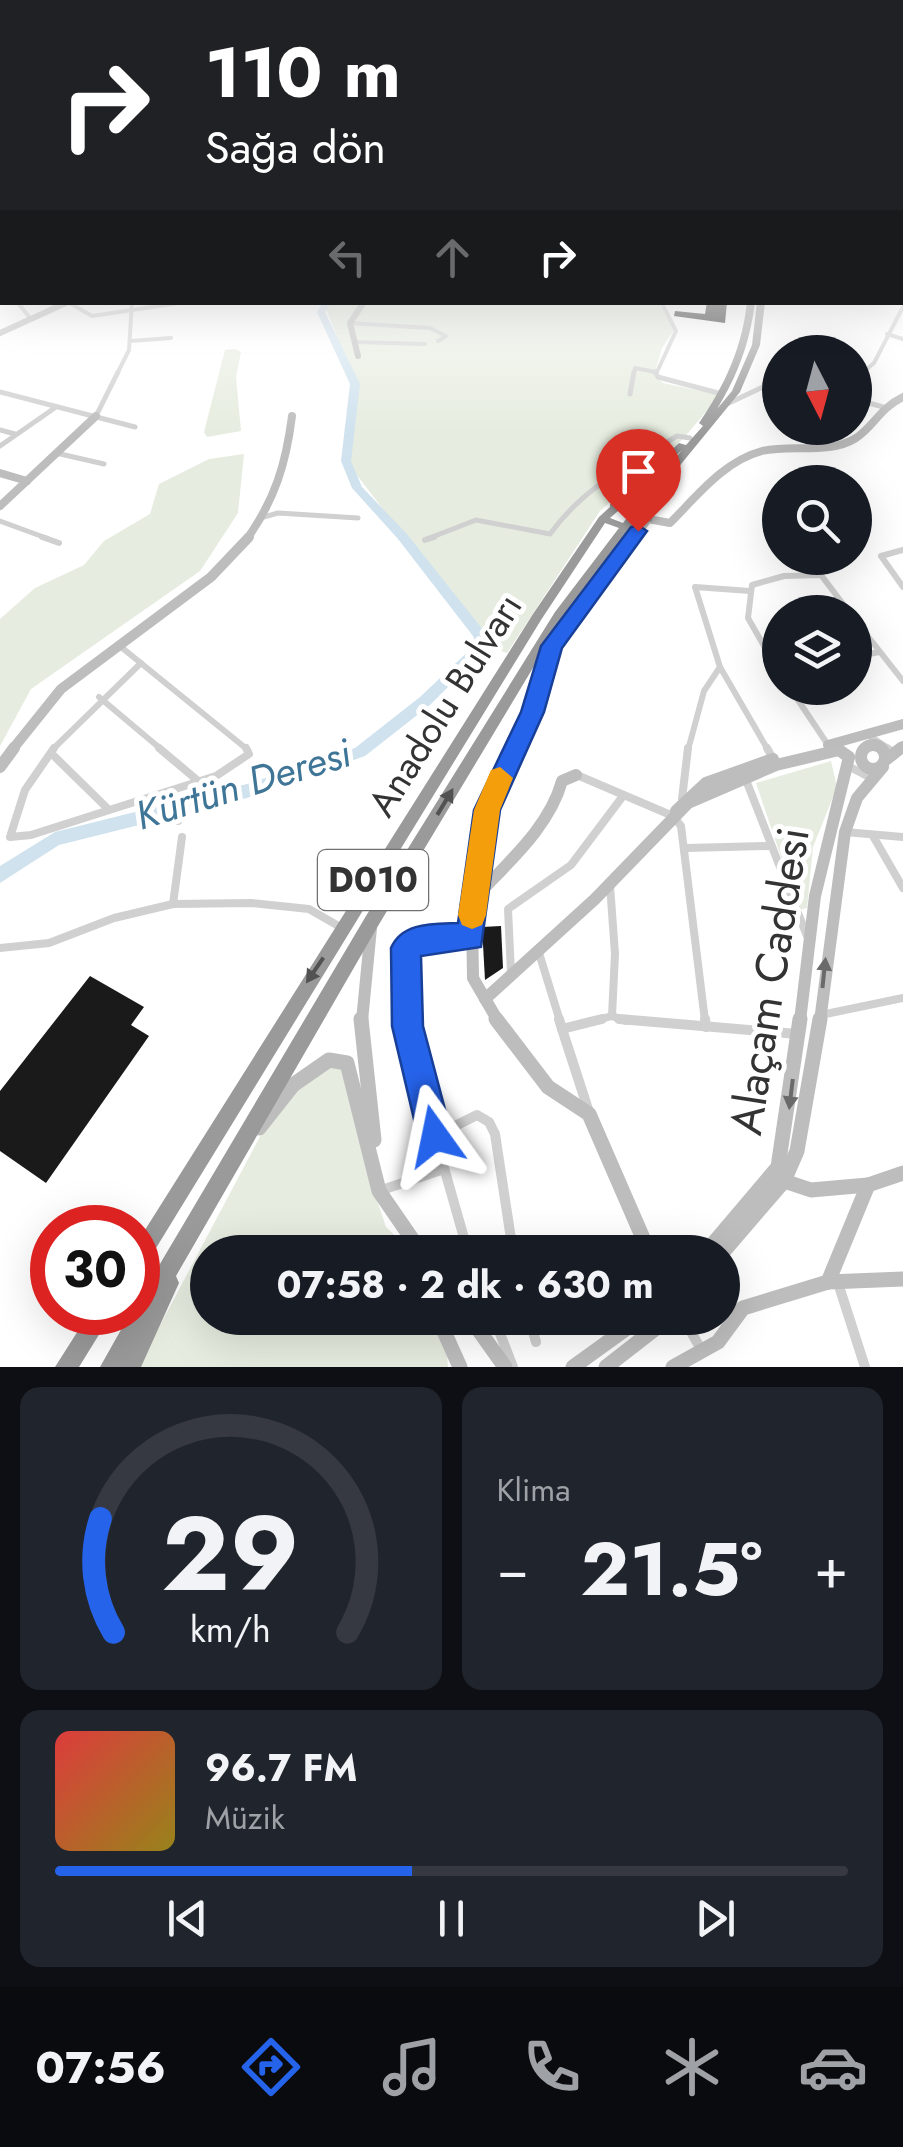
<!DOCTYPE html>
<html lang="tr">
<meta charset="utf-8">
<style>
body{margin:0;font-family:Jost,sans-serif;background:#20242c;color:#f1f3f6;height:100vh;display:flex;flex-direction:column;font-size:38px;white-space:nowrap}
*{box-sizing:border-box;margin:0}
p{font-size:32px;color:#9ea1a6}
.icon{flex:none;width:55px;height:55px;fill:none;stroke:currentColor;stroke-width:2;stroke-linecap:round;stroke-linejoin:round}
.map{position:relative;height:1367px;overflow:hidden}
.details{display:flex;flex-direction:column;gap:20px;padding:20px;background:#0d0f14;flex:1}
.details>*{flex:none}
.banner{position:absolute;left:0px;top:0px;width:905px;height:305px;box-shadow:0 10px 40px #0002;background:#202124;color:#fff;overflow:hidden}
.needle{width:65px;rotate:174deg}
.fabs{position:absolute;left:762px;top:335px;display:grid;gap:20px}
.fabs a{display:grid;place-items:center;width:110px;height:110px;border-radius:50%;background:#171b24;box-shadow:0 10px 40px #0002;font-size:50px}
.speed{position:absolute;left:30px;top:1205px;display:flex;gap:20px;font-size:50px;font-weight:700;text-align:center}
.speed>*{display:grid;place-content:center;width:130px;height:130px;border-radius:50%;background:#171b24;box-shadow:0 10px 40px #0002;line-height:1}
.speed .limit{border:15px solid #d22;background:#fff;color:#111}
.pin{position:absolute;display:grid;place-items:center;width:85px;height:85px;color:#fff;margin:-102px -42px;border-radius:50% 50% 50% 0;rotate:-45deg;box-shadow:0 0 10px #0007}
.pin .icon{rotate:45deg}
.me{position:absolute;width:110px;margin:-55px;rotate:348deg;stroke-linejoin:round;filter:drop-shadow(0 0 8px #0008)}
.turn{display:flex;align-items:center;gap:35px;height:210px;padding:0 40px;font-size:45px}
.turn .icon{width:130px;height:130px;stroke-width:2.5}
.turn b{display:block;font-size:70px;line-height:85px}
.lanes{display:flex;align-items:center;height:95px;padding:0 40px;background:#0003;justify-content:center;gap:50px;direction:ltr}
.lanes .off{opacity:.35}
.big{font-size:75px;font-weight:700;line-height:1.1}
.details .widget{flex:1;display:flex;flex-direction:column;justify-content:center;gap:15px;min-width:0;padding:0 35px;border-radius:20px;background:#20242c}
.details .dial{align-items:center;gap:0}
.dial svg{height:260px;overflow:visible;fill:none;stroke:#363941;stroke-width:7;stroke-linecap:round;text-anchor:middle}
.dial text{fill:#f1f3f6;stroke:none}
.song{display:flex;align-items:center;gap:30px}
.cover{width:120px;height:120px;border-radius:15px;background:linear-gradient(135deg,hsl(0 70% 55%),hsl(50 70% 35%))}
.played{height:10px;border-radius:5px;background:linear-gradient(90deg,#2563eb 45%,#363941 45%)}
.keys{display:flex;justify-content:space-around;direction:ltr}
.heat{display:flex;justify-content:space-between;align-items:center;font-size:55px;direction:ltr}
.details .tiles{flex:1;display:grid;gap:20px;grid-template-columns:1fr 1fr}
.widget:last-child{grid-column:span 2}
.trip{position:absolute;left:190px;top:1235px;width:550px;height:100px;border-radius:50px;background:#171b24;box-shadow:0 10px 40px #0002;font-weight:700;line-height:100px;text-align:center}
.dock{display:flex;height:160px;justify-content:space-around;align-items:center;background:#090b0e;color:#9ea1a6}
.dock .icon{width:70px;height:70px}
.dock .on{color:#2563eb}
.dock b{font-size:45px;color:#f1f3f6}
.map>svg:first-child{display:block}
</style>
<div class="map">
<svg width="903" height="1367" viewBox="0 0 903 1367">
<rect width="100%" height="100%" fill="#fff"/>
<!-- green -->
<g fill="#e6ecdf">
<polygon points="329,302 658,303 674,330 662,348 654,375 663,383 720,395 683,439 600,511 507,653 483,645 479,634 346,461 355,383 325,306"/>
<polygon points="235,349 241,352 236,377 241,431 207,437 204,432 225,350"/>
<polygon points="244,454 238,513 200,571 31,689 0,746 0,619 35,588 84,565 104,541 150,514 159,484 209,459"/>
<polygon points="831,761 837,787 813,847 807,908 799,910 756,783"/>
<polygon points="329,1060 352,1073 365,1164 386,1227 412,1252 208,1252 208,1318 438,1318 446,1341 448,1367 138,1367 275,1108"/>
</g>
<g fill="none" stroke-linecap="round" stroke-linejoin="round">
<!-- river -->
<polygon fill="#cfe2ee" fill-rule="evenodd" points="323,302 331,302 325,312 360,384 351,461 362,487 406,533 484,631 490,645 430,705 365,756 247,798 59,845 0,883 0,866 55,832 247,784 355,748 420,697 476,644 473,636 398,539 352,488 341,461 350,384 317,312"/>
</g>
<!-- building -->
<g fill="#1a1a1a">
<polygon points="707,302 727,302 725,323 674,316 675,311 705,314"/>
<polygon points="501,926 503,968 485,980 482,927"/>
<polygon points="90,976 144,1007 131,1025 149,1036 46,1183 0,1151 0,1091"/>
</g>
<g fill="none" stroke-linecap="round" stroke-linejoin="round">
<!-- street-far4 -->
<g stroke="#d0d0d0" stroke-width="4">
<polyline points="2,261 2,265"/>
<polyline points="17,302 31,319"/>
<polyline points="68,302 92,316 185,302"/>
<polyline points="350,323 430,328 446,336 438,341"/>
<polyline points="887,334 903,339"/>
<polyline points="130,341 171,338"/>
<polyline points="354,342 425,344"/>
<polyline points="117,374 129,350 132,302"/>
<polyline points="634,374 635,368 655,372"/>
<polyline points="656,374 676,331 661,302"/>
<polyline points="861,374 874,363 903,307"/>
</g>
<!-- street-far3 -->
<g stroke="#d0d0d0" stroke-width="5">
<polyline points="655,372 658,377 722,394"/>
<polyline points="855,380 864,372"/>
<polyline points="0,392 135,427"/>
<polyline points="630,394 634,372"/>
<polyline points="780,395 780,409"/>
<polyline points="855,399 883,407"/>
<polyline points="729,403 765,386 780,385"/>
<polyline points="96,416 118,372"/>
<polyline points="797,428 818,428"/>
<polyline points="0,430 15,434"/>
<polyline points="0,446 56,407"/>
<polyline points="56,453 104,464"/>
<polyline points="264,517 278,513 358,518"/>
<polyline points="0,521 49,539"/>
<path d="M 427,539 L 476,520 L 550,534 C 584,487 629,465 677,436 L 690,438"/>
</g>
<!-- street-far2 -->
<g stroke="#d0d0d0" stroke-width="6">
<polyline points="42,537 59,543"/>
<polyline points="425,540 434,537"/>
<polyline points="903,550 881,556 903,587"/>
<polyline points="750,591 695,587 720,667 768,750"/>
<polyline points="855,620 903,681"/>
<polyline points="121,647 248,750"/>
<polyline points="855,657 879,652"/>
<polyline points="780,674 748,618 752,585 784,576 821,575 849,612"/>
<polyline points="790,688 828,745"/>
<polyline points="99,697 162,750"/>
<polyline points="870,736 891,750"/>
<polyline points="52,750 141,663"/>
<polyline points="688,750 704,691 720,667"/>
</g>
<!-- street-far1 -->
<g stroke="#d0d0d0" stroke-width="8">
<polyline points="54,748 25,790 10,837 31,835 216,776 249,754 246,748"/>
<polyline points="159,748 197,780"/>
<polyline points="767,748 772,757"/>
<polyline points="887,748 893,752"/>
<polyline points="52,754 107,808"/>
<polyline points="848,766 873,779"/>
<polyline points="577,775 673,816 681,826 705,1021"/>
<polyline points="746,780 807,936"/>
<polyline points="178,799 178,821"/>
<polyline points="682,799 688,748"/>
<polyline points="845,832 903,837"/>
<polyline points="873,836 903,888"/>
<polyline points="687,848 769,846"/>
<polyline points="610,885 615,954 612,1016"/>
<polyline points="173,904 182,837"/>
<polyline points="0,948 49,943 114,918 173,904 251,903 309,909 342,928"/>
<polyline points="539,953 560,1021"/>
<polyline points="511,973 508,909 571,865 623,796"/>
<polyline points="821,1015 903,998"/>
<polyline points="408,1021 403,979 409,945 430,937 470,937"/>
<polyline points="593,1021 612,1016 626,1021"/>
</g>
<!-- street -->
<g stroke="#d0d0d0" stroke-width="10">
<polyline points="408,1019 434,1135"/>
<polyline points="559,1019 562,1029"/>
<polyline points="619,1019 797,1034"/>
<polyline points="705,1019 706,1027"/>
<polyline points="588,1109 562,1029 602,1019"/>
<polyline points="379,1191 444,1169"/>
<polyline points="468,1252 435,1136 477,1115 489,1122 495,1134 513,1252"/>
<polyline points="838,1283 865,1367"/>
<polyline points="494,1318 513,1367"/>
<polyline points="529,1318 536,1342"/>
<polyline points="683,1318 702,1351"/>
</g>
<!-- secondary-far4 -->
<g stroke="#bdbdbd" stroke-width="6">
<polyline points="0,333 68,302"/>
<polyline points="358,356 350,323 364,302"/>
</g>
<!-- secondary-far3 -->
<g stroke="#bdbdbd" stroke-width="8">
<polyline points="0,473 27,481"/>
<polyline points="0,506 96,416"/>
<path d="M 247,539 C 275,499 286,464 292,416"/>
<path d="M 633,539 L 648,519 L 670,523 C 697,496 724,461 762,451 C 791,444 829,455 856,438 C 874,426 880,408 903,397"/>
</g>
<!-- secondary-far2 -->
<g stroke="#bdbdbd" stroke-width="10">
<polyline points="828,745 903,724"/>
<polyline points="12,750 61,689 211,577 249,537"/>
<polyline points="515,750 533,712 552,646 635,537"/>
<polyline points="898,750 903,746"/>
</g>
<!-- secondary-far1 -->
<g stroke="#bdbdbd" stroke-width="12">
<circle cx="873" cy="757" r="12"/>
<polyline points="887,759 901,748"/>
<polyline points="0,767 14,748"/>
<polyline points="676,811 706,783 773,759"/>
<path d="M 475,898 C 507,863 549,828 562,781 L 576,775"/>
<polyline points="485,999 595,899 688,803 776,765 839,750 849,757"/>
<polyline points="362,1021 371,928"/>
<polyline points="498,1021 473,978 472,919 487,810 516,748"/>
<polyline points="800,1021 815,896 849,757"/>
<polyline points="820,1021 845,832 857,798 883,767"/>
</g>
<!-- secondary -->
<g stroke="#bdbdbd" stroke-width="15">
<polyline points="361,1019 374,1140"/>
<polyline points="496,1019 548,1087 589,1114 649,1252"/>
<polyline points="259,1128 293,1085 329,1060 347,1063 379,1191 421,1252"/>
<polyline points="784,1181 811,1190 868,1185"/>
<polyline points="706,1252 778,1167 800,1019"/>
<polyline points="722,1253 784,1181 797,1151 820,1019"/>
<polyline points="828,1282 868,1185 903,1173"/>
<polyline points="438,1318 460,1367"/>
<polyline points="470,1318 505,1367"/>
<polyline points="573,1367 641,1318"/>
<polyline points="606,1367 669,1318"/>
<polyline points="673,1367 718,1342 743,1308 828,1282 903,1279"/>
</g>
<!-- highway -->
<g fill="#9a9a9a" fill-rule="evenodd">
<path d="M 747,302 L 755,302 C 750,342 738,375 717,409 L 732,391 L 752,345 L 757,302 L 765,302 L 760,345 L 740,392 L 641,513 L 652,517 L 652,521 L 648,522 L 637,518 L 632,526 L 641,529 L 641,533 L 627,531 L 563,618 L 378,926 L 176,1276 L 179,1283 L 141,1367 L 100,1367 L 131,1312 L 138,1312 L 138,1301 L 366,916 L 555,612 L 619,528 L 605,523 L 541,620 L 145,1266 L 138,1269 L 138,1241 L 533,614 L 599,517 L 610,507 L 610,504 L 614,503 L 679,443 L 686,445 L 703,426 L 699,423 C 725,385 742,348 747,302 ZM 682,450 L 633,510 L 623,506 ZM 618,511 L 629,515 L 623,523 L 610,518 Z"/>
<polygon points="90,1312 113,1312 79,1367 55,1367"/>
</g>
</g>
<!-- one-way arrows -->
<defs><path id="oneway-solid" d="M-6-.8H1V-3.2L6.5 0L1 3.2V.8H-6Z" transform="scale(2.5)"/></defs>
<g fill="#525252">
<use href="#oneway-solid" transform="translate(445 802) rotate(-59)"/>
<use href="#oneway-solid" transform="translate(315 970) rotate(124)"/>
</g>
<g fill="#6a6a6a">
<use href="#oneway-solid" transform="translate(824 973) rotate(-84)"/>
<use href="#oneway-solid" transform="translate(791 1094) rotate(97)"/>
</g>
<!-- sky -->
<linearGradient id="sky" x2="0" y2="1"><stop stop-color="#9ec6ea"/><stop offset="0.56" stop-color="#fff"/><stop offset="1" stop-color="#fff" stop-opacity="0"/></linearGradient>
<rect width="903" height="436" fill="url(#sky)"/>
<!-- route -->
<path fill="#2563eb" stroke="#184099" stroke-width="2.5" d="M 638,525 L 647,531 L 562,648 L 544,712 L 500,810 L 481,947 L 421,956 L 423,1026 L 452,1136 L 447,1148 L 435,1153 L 423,1148 L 418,1136 L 392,1026 L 391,948 C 402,922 433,924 458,923 L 474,810 L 521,712 L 541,646 L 631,527 Z"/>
<!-- slow -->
<polygon fill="#f59e0b" points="500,767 513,778 500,810 486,915 482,925 472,929 462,925 458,915 474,810 491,770"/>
<g text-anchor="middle" stroke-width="10" stroke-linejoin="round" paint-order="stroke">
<!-- shield labels -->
<rect fill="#fff" stroke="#707070" stroke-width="2.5" x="318" y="850" width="110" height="60" rx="8"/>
<g font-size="35" font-weight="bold" fill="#333">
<text x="373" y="892">D010</text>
</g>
<!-- street labels -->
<g font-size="38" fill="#333" stroke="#fff">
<text transform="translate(445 705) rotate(-58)" y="13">Anadolu Bulvarı</text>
</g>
<!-- water labels -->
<g font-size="40" font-style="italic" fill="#3f7597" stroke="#fff">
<text transform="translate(243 784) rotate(-17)" y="14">Kürtün Deresi</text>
</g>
<!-- near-street labels -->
<g font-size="45" fill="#333" stroke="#fff">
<text transform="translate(769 981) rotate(-81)" y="16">Alaçam Caddesi</text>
</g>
</g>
</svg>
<div class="fabs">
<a><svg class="needle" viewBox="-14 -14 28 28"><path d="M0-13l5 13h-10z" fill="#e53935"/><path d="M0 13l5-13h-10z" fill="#9ea1a6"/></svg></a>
<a><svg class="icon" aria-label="search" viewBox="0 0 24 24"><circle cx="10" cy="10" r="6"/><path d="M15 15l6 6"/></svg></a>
<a><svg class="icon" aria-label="layers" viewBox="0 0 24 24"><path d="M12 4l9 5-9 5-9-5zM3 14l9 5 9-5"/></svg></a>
</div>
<div class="speed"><div class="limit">30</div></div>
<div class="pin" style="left:638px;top:531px;background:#d93025"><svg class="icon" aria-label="arrive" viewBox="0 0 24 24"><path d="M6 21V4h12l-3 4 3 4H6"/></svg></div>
<svg class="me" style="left:435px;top:1136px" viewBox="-20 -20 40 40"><path d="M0-17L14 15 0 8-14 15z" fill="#2563eb" stroke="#fff" stroke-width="4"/></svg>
<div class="trip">07:58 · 2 dk · 630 m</div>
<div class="banner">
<div class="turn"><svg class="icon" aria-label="right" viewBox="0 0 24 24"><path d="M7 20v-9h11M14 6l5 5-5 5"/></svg><div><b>110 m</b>Sağa dön</div></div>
<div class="lanes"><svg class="icon off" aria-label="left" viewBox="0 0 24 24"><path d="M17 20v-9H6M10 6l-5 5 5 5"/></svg><svg class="icon off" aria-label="ahead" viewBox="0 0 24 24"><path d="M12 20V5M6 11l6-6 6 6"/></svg><svg class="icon" aria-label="right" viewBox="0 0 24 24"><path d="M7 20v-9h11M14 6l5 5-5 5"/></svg></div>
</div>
</div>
<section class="details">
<div class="tiles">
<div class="widget dial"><svg viewBox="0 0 100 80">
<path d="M14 69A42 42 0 1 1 86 69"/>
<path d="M14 69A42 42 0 0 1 10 34" stroke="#2563eb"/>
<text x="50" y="56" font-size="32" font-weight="700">29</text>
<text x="50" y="72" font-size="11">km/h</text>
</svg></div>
<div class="widget"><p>Klima</p>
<div class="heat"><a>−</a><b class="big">21.5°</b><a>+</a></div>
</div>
<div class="widget">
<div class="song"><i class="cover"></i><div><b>96.7 FM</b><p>Müzik</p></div></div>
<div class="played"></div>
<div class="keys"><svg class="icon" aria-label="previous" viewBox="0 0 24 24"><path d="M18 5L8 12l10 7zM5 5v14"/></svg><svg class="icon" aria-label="pause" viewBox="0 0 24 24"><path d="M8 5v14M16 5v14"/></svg><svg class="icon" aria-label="next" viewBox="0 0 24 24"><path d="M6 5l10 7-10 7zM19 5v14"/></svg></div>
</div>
</div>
</section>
<nav class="dock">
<b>07:56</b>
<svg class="icon on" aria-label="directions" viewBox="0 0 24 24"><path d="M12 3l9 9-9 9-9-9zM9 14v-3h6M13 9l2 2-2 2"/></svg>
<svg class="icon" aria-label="music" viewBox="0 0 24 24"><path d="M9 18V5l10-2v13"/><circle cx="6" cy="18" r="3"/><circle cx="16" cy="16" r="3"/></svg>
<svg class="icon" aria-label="phone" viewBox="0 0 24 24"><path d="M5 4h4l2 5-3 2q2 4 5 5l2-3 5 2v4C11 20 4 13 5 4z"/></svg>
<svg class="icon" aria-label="climate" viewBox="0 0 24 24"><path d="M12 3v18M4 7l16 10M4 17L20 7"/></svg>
<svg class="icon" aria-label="car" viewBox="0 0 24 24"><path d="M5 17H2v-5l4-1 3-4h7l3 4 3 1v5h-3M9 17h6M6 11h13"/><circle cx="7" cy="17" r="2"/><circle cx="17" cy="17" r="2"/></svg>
</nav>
